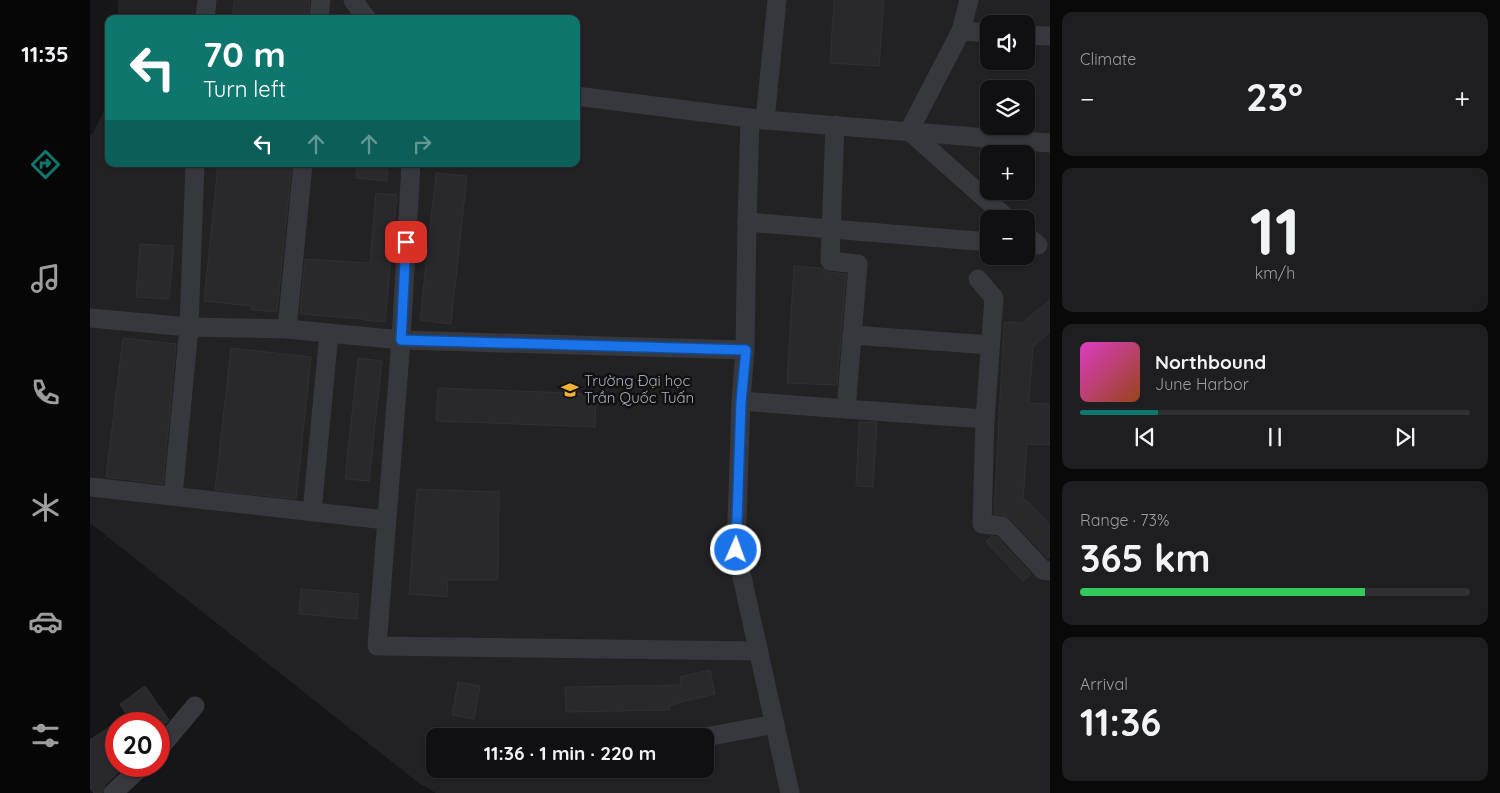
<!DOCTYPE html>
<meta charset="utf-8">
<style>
body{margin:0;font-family:Quicksand,sans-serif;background:#1e1e20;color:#f1f3f6;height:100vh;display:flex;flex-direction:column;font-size:19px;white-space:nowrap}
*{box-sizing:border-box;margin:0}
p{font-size:16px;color:#9c9d9f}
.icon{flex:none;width:28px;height:28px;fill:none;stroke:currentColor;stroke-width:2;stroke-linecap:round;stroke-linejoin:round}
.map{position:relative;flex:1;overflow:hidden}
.drawer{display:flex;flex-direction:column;gap:12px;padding:12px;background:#09090a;width:450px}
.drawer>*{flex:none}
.banner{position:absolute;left:15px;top:15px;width:475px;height:152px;border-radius:10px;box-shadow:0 1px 4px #0004,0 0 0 1px #303032;background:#0f766e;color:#fff;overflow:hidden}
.controls{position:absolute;left:890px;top:15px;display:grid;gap:10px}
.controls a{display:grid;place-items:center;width:55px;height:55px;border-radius:10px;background:#101012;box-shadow:0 1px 4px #0004,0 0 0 1px #303032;font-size:25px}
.speed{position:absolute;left:15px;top:712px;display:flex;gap:10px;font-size:25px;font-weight:700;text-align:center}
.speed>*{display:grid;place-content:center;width:65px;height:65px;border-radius:50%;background:#101012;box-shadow:0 1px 4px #0004,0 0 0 1px #303032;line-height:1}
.speed .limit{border:8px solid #d22;background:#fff;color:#111}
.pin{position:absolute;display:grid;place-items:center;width:42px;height:42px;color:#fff;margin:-21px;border-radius:10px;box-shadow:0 2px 8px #0006}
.me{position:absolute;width:55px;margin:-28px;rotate:2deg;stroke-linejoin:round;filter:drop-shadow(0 0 4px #0008)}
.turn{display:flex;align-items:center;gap:18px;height:105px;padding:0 15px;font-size:22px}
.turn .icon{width:65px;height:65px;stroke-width:2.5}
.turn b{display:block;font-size:35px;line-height:42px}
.lanes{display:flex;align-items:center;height:48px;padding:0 15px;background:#0003;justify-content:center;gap:25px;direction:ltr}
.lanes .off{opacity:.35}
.big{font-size:38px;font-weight:700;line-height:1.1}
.drawer .widget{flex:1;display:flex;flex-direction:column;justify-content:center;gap:8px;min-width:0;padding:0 18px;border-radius:10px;background:#1e1e20}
.drawer .dial{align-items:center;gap:0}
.dial b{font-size:65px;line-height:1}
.song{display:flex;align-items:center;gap:15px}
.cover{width:60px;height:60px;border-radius:8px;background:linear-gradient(135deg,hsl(310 70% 55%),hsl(20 70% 35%))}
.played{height:5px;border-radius:2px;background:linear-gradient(90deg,#0f766e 20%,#303032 20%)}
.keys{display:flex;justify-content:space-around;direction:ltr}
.heat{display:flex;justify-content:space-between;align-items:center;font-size:28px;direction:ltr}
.charge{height:8px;border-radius:4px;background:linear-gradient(90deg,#34c759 73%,#303032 0)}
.trip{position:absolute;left:336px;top:728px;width:288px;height:50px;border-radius:10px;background:#101012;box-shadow:0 1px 4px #0004,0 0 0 1px #303032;font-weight:700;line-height:50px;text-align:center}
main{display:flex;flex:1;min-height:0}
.dock{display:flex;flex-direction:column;width:90px;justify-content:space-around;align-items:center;background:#060607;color:#9c9d9f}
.dock .icon{width:35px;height:35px}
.dock .active{color:#0f766e}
.dock b{font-size:22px;color:#f1f3f6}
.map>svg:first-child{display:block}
</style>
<main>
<nav class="dock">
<b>11:35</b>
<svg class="icon active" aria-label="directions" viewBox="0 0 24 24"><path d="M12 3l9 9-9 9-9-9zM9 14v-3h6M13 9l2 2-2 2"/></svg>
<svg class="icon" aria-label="music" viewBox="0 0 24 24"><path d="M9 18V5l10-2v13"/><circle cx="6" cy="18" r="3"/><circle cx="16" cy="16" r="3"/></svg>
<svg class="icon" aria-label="phone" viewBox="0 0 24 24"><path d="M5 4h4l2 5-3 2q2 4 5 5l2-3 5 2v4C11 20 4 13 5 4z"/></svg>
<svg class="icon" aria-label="climate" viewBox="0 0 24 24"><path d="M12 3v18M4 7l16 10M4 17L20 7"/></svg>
<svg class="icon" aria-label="car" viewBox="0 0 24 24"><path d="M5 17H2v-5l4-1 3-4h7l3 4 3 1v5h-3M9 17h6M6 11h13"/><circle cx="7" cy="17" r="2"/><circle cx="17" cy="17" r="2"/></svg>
<svg class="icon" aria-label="filters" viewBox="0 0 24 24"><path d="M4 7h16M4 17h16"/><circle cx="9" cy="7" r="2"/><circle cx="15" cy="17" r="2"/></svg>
</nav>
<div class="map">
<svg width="960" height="793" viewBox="0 0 960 793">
<rect width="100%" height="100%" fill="#161618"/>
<!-- built -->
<path fill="#222225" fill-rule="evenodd" d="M 28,0 L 960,0 L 960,793 L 346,793 L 330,784 L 0,523 L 0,135 L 3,133 L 19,101 L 19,164 L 486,164 L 486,19 L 28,19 ZM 899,24 L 936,24 L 936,61 L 899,61 ZM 899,89 L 936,89 L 936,126 L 899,126 ZM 899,154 L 936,154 L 936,191 L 899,191 ZM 899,219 L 936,219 L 936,256 L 899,256 ZM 345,736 L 615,736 L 615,769 L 345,769 Z"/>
<!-- building -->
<g fill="#29292c" stroke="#303034">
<polygon points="144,0 220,0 218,19 142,19"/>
<polygon points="744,0 794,0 789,66 740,63"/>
<polygon points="128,164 202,164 187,312 161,310 161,306 114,301"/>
<polygon points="267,164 298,164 297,181 266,178"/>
<polygon points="346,173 377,176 361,324 330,320"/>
<polygon points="286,193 307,195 295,322 274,320 274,319 210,314 215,259 280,263"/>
<polygon points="50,244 84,246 79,299 46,297"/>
<polygon points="704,266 731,268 738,272 756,274 747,385 697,383"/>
<polygon points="960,300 960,332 945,345 943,345 939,403 960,404 960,445 937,444 933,500 936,500 960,525 960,556 958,558 920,518 913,515 904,514 914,322 932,323"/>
<polygon points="33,338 86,344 73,484 16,477"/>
<polygon points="141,348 221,357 206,499 125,490"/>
<polygon points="268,358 292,361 279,481 255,479"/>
<polygon points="348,388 506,394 505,427 346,421"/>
<polygon points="769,422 787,422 783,487 766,486"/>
<polygon points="327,489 409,492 408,580 358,580 357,597 319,594"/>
<polygon points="902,536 907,537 941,574 933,581 896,542"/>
<polygon points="211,589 269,594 267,619 209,614"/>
<polygon points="620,670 625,694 580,705 580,710 476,712 475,687 591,685 590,677"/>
<polygon points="368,682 390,686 384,719 362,715"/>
<polygon points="55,686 79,720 75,724 26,724 26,766 32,766 33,768 15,785 12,793 4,793 0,788 0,740 37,715 30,704"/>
</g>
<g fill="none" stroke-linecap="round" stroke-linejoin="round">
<!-- minor -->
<g stroke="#37383d" stroke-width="19">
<polyline points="263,0 277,19"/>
<polyline points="115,19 117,0"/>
<polyline points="229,19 231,0"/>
<polyline points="871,31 879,0"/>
<polyline points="899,33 871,31 819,131 918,219"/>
<polyline points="936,35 960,36"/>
<polyline points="486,96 675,120 960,143"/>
<polyline points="660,118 657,222 655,350 651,401 646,550 700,793"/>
<polyline points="675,120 687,0"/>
<polyline points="745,125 740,261 768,264 756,409 895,419"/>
<polyline points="321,164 311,340 287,646 669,651"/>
<polyline points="657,222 899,242"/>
<polyline points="936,235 948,245 936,244"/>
<polyline points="888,279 904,298 895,419 892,524 912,526 953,570 960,571"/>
<polyline points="0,318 99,327 197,329 311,340 655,350"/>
<polyline points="197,329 213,164"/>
<polyline points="762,335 900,345"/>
<polyline points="651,401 756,409"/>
<polyline points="0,487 296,520"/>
<polyline points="83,496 99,327 105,164"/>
<polyline points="222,512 239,333"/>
<polyline points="615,737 685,724"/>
<polyline points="69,749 105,706"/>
<polyline points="23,793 52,766"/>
</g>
</g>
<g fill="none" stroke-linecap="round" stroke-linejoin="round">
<!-- route casing -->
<g stroke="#114b97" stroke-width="12">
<polyline id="route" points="316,242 311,340 656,350 651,402 646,550"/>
</g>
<!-- route -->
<use href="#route" stroke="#1a73e8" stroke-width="9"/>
</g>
<!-- icons -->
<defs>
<g id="university-bare" transform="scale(1.35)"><path d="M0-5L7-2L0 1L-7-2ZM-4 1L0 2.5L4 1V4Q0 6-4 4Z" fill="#f2b134" stroke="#111113" stroke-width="2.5" paint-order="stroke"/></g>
</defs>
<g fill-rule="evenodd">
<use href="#university-bare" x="480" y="390"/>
</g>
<g text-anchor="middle" stroke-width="5" stroke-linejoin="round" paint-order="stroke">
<!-- poi labels -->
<g font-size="15" fill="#a8adb8" stroke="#111113" text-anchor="start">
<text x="494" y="386">Trường Đại học<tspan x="494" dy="17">Trần Quốc Tuấn</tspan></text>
</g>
</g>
</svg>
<div class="controls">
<a><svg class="icon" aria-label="sound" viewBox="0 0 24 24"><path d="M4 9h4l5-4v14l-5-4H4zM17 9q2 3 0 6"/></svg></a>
<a><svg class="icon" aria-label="layers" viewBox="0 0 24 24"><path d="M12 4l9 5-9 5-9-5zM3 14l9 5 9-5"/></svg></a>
<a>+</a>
<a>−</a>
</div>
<div class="speed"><div class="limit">20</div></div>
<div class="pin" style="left:316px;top:242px;background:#d93025"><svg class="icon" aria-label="arrive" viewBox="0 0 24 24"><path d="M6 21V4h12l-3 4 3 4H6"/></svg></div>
<svg class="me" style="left:646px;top:550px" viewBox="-20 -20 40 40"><circle r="17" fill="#1a73e8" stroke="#fff" stroke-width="3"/><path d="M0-11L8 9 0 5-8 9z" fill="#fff"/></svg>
<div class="trip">11:36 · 1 min · 220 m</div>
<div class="banner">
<div class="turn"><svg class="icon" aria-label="left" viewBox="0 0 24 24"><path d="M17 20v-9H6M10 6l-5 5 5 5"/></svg><div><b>70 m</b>Turn left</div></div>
<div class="lanes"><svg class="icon" aria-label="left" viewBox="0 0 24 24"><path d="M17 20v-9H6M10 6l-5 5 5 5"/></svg><svg class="icon off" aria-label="ahead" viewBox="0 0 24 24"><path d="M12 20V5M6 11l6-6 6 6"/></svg><svg class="icon off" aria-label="ahead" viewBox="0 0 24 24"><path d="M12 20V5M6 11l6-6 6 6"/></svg><svg class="icon off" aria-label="right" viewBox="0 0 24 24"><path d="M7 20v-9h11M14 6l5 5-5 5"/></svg></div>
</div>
</div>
<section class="drawer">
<div class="widget"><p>Climate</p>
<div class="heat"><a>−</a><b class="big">23°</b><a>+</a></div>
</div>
<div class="widget dial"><b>11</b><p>km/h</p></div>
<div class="widget">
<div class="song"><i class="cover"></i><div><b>Northbound</b><p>June Harbor</p></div></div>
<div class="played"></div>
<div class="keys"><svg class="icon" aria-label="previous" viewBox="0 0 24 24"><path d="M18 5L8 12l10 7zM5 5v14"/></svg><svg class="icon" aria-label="pause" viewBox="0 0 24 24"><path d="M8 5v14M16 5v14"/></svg><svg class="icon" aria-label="next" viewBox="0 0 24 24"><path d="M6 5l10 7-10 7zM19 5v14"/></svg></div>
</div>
<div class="widget"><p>Range · 73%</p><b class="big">365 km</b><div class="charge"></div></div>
<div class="widget"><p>Arrival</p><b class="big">11:36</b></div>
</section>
</main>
